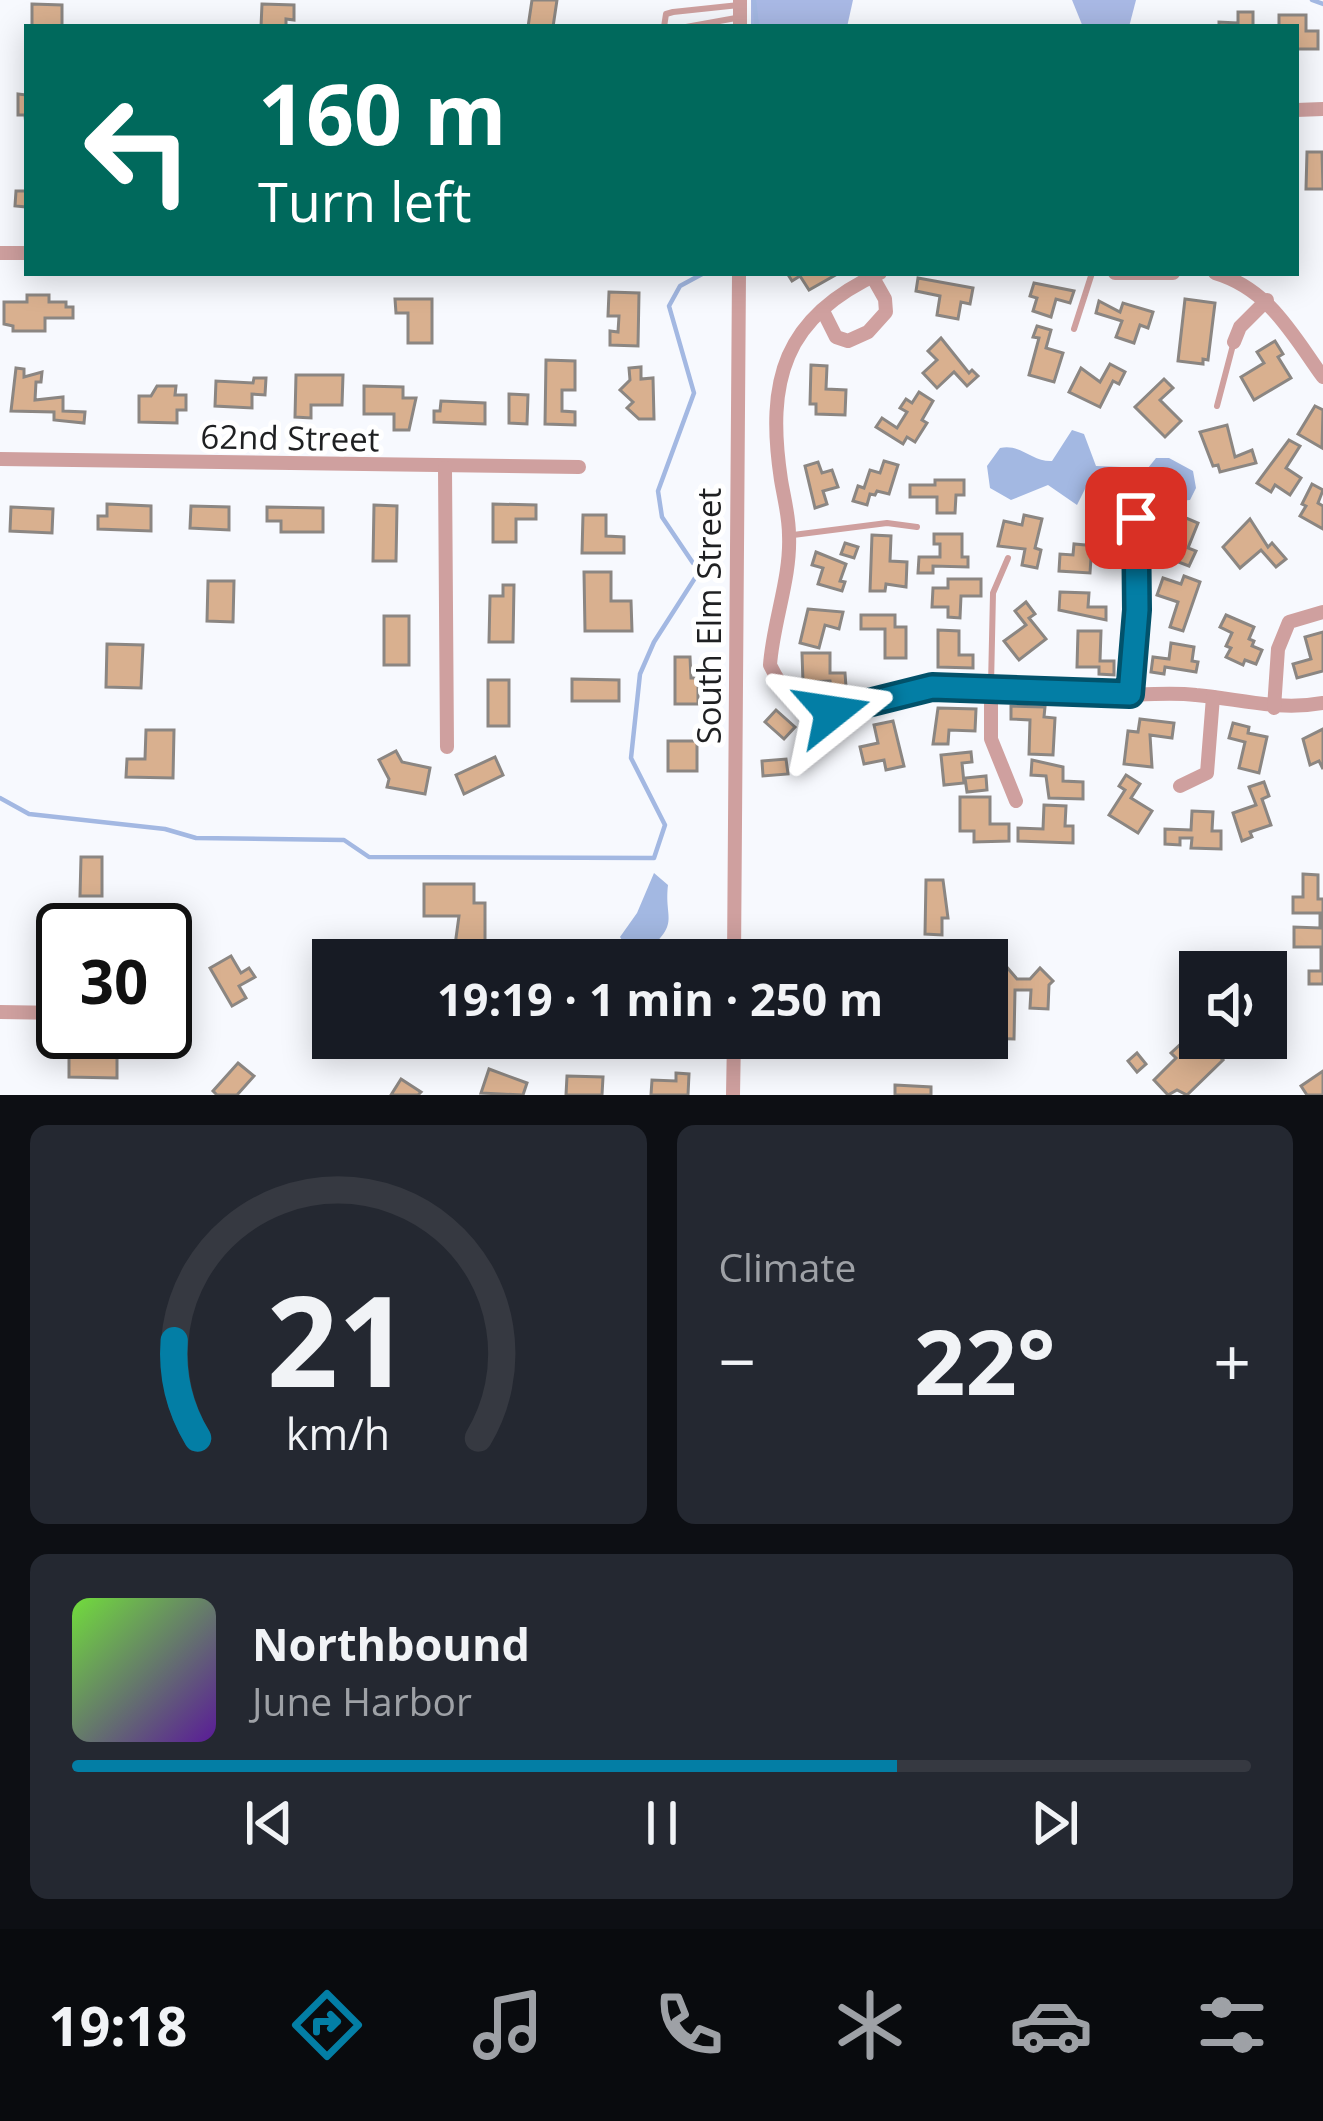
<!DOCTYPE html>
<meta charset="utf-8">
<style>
body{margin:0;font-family:"Open Sans",sans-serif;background:#242831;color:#f1f3f6;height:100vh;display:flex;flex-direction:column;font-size:45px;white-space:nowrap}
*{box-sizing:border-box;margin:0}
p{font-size:39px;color:#9ea1a6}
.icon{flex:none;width:66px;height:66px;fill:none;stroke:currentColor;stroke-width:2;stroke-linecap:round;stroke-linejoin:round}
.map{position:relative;height:1095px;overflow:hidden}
.details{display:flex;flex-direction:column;gap:30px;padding:30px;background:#0d0f14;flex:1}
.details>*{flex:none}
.banner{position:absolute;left:24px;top:24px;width:1275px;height:252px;border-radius:0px;box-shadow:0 6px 30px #0003;background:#00695c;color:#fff;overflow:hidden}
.tools{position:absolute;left:1179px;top:951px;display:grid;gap:24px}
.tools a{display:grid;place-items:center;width:108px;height:108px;border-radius:0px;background:#171b24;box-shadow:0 6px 30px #0003;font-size:60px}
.speed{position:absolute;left:36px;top:903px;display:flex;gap:24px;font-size:60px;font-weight:700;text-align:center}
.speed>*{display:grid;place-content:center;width:156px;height:156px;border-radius:50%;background:#171b24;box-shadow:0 6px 30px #0003;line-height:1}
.speed .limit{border:6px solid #111;border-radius:18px;background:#fff;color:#111}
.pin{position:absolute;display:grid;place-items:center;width:102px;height:102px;color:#fff;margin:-51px;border-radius:24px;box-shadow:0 6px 18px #0006}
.me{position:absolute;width:132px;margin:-66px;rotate:75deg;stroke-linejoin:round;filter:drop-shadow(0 0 9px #0008)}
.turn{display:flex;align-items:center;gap:42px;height:252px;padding:0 36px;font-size:54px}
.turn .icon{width:156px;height:156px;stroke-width:2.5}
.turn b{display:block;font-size:84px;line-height:102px}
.big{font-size:90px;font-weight:700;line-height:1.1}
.details .tile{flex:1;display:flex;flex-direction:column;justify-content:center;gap:18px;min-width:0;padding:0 42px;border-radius:18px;background:#242831}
.details .dial{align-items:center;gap:0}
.dial svg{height:312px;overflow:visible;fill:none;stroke:#363941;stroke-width:7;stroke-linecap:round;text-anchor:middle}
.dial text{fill:#f1f3f6;stroke:none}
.song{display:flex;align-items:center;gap:36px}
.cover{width:144px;height:144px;border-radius:18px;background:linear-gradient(135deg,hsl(100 70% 55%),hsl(270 70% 35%))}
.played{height:12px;border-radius:6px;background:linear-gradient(90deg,#037ea5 70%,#363941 70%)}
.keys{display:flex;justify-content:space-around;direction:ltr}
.heat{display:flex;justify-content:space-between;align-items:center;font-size:66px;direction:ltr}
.details .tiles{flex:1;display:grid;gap:30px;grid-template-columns:1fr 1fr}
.tile:last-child{grid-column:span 2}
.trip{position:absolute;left:312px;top:939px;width:696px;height:120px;border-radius:0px;background:#171b24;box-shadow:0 6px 30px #0003;font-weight:700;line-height:120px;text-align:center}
.menu{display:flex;height:192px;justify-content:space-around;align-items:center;background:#090b0e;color:#9ea1a6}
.menu .icon{width:84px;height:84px}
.menu .active{color:#037ea5}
.menu b{font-size:54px;color:#f1f3f6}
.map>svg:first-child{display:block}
</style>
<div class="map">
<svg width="1323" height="1095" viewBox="0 0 1323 1095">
<rect width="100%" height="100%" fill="#f7f9fe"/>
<!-- forest -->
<g fill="#a9b9e5">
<polygon points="751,0 853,0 847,27 751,27"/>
<polygon points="1072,0 1136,0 1129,27 1083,27"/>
</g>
<!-- water -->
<g fill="#a3b8e2">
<path d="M 1072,430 L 1084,434 L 1096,466 L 1148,468 L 1156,458 L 1169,458 L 1193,471 L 1196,488 L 1190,500 L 1177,501 L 1145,478 L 1103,474 L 1091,477 L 1077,505 L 1048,485 L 1011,500 L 990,488 L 987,466 L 1000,448 C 1020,443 1032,462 1052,461 Z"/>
<path d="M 654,873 L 668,885 C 664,919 680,922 649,949 L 624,943 L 620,937 L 637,913 Z"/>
</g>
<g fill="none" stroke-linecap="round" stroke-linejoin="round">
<!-- stream -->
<g stroke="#a3b8e2" stroke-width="4.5">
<polyline points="754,0 757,27"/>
<polyline points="1312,0 1323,4"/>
<polyline points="693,563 662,517 658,491 694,393 669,306 680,286 704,273"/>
<polyline points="0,798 29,814 165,829 196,838 344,840 369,857 654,858 665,825 631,758 640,674 654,642 695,578"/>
</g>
</g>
<!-- building -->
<g fill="#d9b08f" stroke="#8b8682" stroke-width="3">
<polygon points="532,0 557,0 553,27 528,27"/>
<polygon points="32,4 62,5 62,27 32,27"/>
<polygon points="262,4 294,5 294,20 286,19 286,27 261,27"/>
<polygon points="1238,12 1253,12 1253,27 1219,27 1219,22 1238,23"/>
<polygon points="1279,15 1306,15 1306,31 1318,31 1318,49 1296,49 1296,27 1279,27"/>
<polygon points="18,94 27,95 27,137 25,115 18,115"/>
<polygon points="1307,152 1322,152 1323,189 1306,189"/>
<polygon points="16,191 27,191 27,207 15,206"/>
<polygon points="787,273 839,273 809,290 800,276 792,281"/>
<polygon points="918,278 973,288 970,304 961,302 958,319 937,315 940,296 916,291"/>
<polygon points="1034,283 1074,291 1070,303 1056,299 1051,317 1033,311 1037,298 1030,296"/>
<polygon points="609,292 639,293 638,346 610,345 610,331 618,332 619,316 608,316"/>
<polygon points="27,295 49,295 49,302 66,302 66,307 73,307 73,318 45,318 45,331 13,331 13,326 4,324 4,302 27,302"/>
<polygon points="395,299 432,299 432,343 408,343 408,313 396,313"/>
<polygon points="1185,299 1215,303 1208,360 1203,359 1203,364 1178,361"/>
<polygon points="1099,301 1120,312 1123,303 1153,312 1148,328 1140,325 1134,343 1116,337 1122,321 1096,313"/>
<polygon points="1037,326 1051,330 1046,348 1063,353 1054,382 1029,375 1039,338 1033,337"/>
<polygon points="941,338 969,373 972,370 978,376 967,386 954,372 937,388 923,373 937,360 928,351"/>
<polygon points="1275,341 1283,354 1278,357 1291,378 1254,400 1241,377 1264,363 1257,352"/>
<polygon points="546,360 575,361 575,390 562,390 562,411 575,412 575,425 545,424"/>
<polygon points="1110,364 1125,372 1119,384 1113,381 1100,407 1069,392 1081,368 1100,382"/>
<polygon points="811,365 827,366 826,389 846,390 845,415 816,414 816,404 810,404"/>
<polygon points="641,367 641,379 653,378 654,419 639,419 627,408 633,402 620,390 630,380 629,368"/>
<polygon points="16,368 24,369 24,377 42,372 41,382 36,382 35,400 63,397 63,411 85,412 84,423 54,420 54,412 11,411"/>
<polygon points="296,375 343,375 342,405 311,405 311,418 295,417"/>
<polygon points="254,378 266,378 265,395 252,394 252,408 215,406 216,381 253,383"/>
<polygon points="1164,379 1173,388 1160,400 1181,421 1165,437 1135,407"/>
<polygon points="157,386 176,386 175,395 186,395 186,410 177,410 177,423 139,422 139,396 151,396"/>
<polygon points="364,386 403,387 403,398 416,398 409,430 394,430 394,414 364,414"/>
<polygon points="919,392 933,401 922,420 927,423 915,442 907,437 903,444 876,427 882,418 897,428 907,412 900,408 906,399 912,403"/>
<polygon points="509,394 528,395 527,424 509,423"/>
<polygon points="441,401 485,403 485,424 434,422 434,411 440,411"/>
<polygon points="1315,406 1323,410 1322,448 1298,434"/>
<polygon points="1227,425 1235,457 1252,450 1256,463 1220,472 1218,465 1213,466 1200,432"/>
<polygon points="1289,440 1300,446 1286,468 1301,478 1290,495 1275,485 1271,492 1257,483"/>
<polygon points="884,461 898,465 889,494 877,491 875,495 870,494 867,505 853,501 858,486 864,488 870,470 880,473"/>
<polygon points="818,462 822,473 832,470 838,487 823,491 827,504 815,508 805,466"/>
<polygon points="935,480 964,480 964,495 956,495 955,513 937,513 937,497 910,497 910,485 935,485"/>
<polygon points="1312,484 1323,490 1318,503 1323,506 1323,529 1300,516 1306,506 1302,504"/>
<polygon points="1120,485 1149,497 1144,509 1128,502 1116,530 1094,520 1108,487 1117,491"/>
<polygon points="107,504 151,506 151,531 98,529 98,516 107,516"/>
<polygon points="493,504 536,505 536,519 516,519 516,542 493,542"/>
<polygon points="374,505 397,506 396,561 373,561"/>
<polygon points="191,506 229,507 229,530 190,528"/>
<polygon points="11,507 53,509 52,533 10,531"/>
<polygon points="267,507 323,508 323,532 281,532 281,521 267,521"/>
<polygon points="1167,510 1198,523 1188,548 1196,551 1189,566 1173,560 1181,542 1156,538"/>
<polygon points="583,515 606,515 606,536 624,537 624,553 582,553"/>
<polygon points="1024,515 1042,519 1035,548 1041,550 1037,568 1022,565 1025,549 998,546 1004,521 1022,525"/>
<polygon points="1250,519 1268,547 1272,543 1286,559 1276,567 1261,550 1240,568 1223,547"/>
<polygon points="934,534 962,534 962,557 968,557 968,567 933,566 933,573 918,573 919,557 940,557 940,544 934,544"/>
<polygon points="872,535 891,536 890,561 907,562 906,587 886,584 885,591 870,591"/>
<polygon points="1097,540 1112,541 1111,555 1096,554 1095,559 1091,558 1090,573 1059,571 1060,554 1073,555 1074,544 1096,546"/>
<polygon points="845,543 858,547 854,558 841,554"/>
<polygon points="816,552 846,564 840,581 845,582 842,591 818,584 823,568 812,565"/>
<polygon points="584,572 611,572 611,601 631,601 632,631 585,631"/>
<polygon points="1184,576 1200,582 1183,631 1170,627 1178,602 1157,595 1163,578 1181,584"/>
<polygon points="948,579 981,579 981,596 961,596 960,618 948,617 948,607 932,607 933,588 948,588"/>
<polygon points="208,581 234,581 233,622 207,621"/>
<polygon points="503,585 514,585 513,642 489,642 490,596 503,596"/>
<polygon points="1060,592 1089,593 1088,607 1106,607 1106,620 1059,610"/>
<polygon points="1026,602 1035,614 1029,618 1046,639 1019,660 1004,641 1026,625 1015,611"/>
<polygon points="808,609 843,612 839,629 825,625 819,648 800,643"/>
<polygon points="861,615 895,615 895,627 906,627 906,658 885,658 885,629 861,629"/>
<polygon points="1226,615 1254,627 1249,639 1254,641 1252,646 1262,650 1256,664 1245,660 1243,665 1226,657 1231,648 1226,646 1232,633 1220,627"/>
<rect x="384" y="616" width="25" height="49"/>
<polygon points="938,630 959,631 959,655 973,655 973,668 938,667"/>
<polygon points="1078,631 1101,631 1100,661 1114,661 1114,675 1099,674 1099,667 1077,667"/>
<polygon points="1323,632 1323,671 1297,678 1293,664 1311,659 1305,637"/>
<polygon points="1171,643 1194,647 1192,661 1198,662 1196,672 1165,667 1164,674 1151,672 1153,657 1169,659"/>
<polygon points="107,644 143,645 141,688 106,687"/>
<polygon points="802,653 830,653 830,673 845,673 846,687 831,687 830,681 803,682"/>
<polygon points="675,657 690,657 691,678 698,678 698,704 675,704"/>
<polygon points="572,679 619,680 619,701 572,701"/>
<rect x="488" y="680" width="21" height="46"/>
<polygon points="1011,706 1045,707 1044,717 1055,718 1053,755 1029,754 1030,720 1011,719"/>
<polygon points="938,708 976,709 975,731 949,730 948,744 933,744"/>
<polygon points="776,710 795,727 784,739 765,722"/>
<polygon points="1140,719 1174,723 1172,738 1150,735 1152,767 1124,764 1128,731 1138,732"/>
<polygon points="893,721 904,766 886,770 884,760 864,764 860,747 878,743 874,725"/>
<polygon points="1233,723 1249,727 1248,733 1267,737 1259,773 1239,768 1245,742 1229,738"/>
<polygon points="1323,729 1323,769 1319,761 1310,765 1303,739"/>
<polygon points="146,730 174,730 173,778 126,777 127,759 145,759"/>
<rect x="668" y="741" width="29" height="30"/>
<polygon points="396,751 402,762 430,768 425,794 387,787 389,779 379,760"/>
<polygon points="971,752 972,762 962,763 964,783 944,785 941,755"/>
<polygon points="495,757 503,775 464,794 456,775"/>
<polygon points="786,759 788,774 763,776 762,761"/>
<polygon points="1032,760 1063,767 1063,781 1083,782 1083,799 1049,798 1046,776 1031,775"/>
<polygon points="1126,775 1140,784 1131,798 1152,811 1138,833 1109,815 1125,790 1119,786"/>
<polygon points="986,776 987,790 967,792 965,778"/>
<polygon points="1264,782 1269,796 1262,799 1271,825 1250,832 1252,837 1242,841 1233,813 1256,805 1249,787"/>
<polygon points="960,797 990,797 990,824 1009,824 1009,841 974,842 974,831 960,831"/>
<polygon points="1044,805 1066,806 1065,826 1073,826 1073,843 1018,841 1018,828 1043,829"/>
<polygon points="1192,811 1213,812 1212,831 1221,831 1221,849 1191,848 1192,838 1180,838 1180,845 1165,844 1165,829 1191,830"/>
<polygon points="81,857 102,857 102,896 80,896"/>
<polygon points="1303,874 1318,875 1318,899 1323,899 1323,984 1309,984 1309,971 1321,971 1321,947 1294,947 1294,927 1320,928 1320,913 1293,913 1293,897 1303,897"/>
<polygon points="926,880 943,880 948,918 942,918 942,935 925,934"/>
<polygon points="424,884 474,884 474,903 485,903 485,944 478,944 478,960 453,960 459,916 424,916"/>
<polygon points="231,956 241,973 249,968 255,977 239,986 246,998 232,1006 210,968"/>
<polygon points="1005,965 1017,979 1030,979 1040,968 1053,981 1049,985 1048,1009 1030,1008 1031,990 1015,990 1014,1039 980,1038 987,1038 987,982"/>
<polygon points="1201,1038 1223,1060 1187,1095 1177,1090 1168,1095 1154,1080 1176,1058 1171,1053 1185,1040 1192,1046"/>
<polygon points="69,1052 117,1053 117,1078 69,1077"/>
<polygon points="1137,1053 1146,1064 1137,1072 1128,1061"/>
<polygon points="238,1063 254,1076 237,1095 217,1095 213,1091"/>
<polygon points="489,1069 527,1083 523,1095 481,1093"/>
<polygon points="1323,1071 1323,1095 1307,1095 1301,1086"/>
<polygon points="676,1073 689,1074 688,1095 651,1095 652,1080 676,1081"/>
<polygon points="567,1076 603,1077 602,1095 566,1095"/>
<polygon points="401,1079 421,1092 418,1095 391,1095"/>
<polygon points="895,1085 931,1087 931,1095 895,1095"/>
</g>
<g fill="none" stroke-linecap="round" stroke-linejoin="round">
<!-- service -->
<g stroke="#cfa09f" stroke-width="6">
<polyline points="664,27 666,14 673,12 739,5"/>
<polyline points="686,27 736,18"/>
<polyline points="1074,329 1092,273"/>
<polyline points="1217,406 1233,345"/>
<polyline points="793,535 887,523 917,527"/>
<polyline points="991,685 993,593 1008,558"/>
<polyline points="1130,691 1137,610 1136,518"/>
</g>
<!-- minor -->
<g stroke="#cfa09f" stroke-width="14">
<polyline points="740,27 740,0"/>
<polyline points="1296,110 1323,109"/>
<polyline points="0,253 27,253"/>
<path d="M 880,273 C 783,317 766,381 781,480 C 784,498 789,516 789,535 C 791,578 773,622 770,665 C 780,686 797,708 822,712 C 857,717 895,691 930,688 C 988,682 1046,695 1104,696 C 1135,696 1165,691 1196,695 C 1240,699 1278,711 1323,703"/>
<polyline points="1115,273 1173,273"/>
<path d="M 1215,273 C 1269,289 1292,334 1323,377"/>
<polyline points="823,311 836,337 848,341 868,332 886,312 885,299 872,276"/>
<polyline points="1234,342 1240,327 1267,300"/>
<polyline points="0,459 579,467"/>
<polyline points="445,468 447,747"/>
<polyline points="991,689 991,739 1016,801"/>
<polyline points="1274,708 1278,649 1289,622 1323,612"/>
<polyline points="1180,786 1207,773 1213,697"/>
<polyline points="734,960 739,273"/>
<polyline points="0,1012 63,1013"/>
<polyline points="165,1013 169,1013"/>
<polyline points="733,1095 734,1038"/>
</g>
</g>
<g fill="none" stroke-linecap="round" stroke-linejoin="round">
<!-- route casing -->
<g stroke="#02526b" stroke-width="30">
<polyline id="route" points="832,712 932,687 1130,694 1137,610 1136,518"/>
</g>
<!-- route -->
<use href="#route" stroke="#037ea5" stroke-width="21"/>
</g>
<g text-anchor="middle" stroke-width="10" stroke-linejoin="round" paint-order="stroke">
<!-- street labels -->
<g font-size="33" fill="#1f2022" stroke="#fff">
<text transform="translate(290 438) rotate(1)" y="12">62nd Street</text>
<text transform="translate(709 616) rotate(-90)" y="12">South Elm Street</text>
</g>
</g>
</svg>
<div class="tools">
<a><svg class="icon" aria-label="sound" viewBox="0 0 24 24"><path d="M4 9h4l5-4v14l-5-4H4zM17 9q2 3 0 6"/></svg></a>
</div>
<div class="speed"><div class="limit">30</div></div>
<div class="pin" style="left:1136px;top:518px;background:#d93025"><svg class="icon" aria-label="arrive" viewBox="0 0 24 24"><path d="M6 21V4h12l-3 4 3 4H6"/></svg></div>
<svg class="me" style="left:832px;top:712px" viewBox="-20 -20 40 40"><path d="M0-17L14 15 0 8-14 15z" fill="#037ea5" stroke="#fff" stroke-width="4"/></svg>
<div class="trip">19:19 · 1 min · 250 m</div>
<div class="banner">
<div class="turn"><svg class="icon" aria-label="left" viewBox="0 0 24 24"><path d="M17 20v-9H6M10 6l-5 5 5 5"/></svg><div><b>160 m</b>Turn left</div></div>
</div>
</div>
<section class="details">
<div class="tiles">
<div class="tile dial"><svg viewBox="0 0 100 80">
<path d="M14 69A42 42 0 1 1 86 69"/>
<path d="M14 69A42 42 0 0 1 8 44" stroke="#037ea5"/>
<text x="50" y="56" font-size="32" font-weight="700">21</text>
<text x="50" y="72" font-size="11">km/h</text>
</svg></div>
<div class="tile"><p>Climate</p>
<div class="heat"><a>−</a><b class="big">22°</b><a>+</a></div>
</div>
<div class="tile">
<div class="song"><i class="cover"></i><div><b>Northbound</b><p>June Harbor</p></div></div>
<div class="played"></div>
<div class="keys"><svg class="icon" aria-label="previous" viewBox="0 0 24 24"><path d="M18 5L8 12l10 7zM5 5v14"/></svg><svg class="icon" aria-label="pause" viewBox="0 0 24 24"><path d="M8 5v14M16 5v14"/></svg><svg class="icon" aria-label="next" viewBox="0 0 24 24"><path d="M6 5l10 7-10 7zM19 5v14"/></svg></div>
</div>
</div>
</section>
<nav class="menu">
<b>19:18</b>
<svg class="icon active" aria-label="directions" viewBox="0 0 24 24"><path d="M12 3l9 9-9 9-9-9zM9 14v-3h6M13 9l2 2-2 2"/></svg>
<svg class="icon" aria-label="music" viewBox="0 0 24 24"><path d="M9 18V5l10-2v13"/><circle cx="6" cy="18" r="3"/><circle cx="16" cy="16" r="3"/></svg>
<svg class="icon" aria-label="phone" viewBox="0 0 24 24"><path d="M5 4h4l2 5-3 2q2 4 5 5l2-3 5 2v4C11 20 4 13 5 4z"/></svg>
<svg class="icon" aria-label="climate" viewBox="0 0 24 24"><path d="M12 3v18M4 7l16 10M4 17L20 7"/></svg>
<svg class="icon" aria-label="car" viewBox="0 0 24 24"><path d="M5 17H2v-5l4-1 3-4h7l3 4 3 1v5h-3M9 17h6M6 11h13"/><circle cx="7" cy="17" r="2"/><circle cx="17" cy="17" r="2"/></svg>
<svg class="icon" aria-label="filters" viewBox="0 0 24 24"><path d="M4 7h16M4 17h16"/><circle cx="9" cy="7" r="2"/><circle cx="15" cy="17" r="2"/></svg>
</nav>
